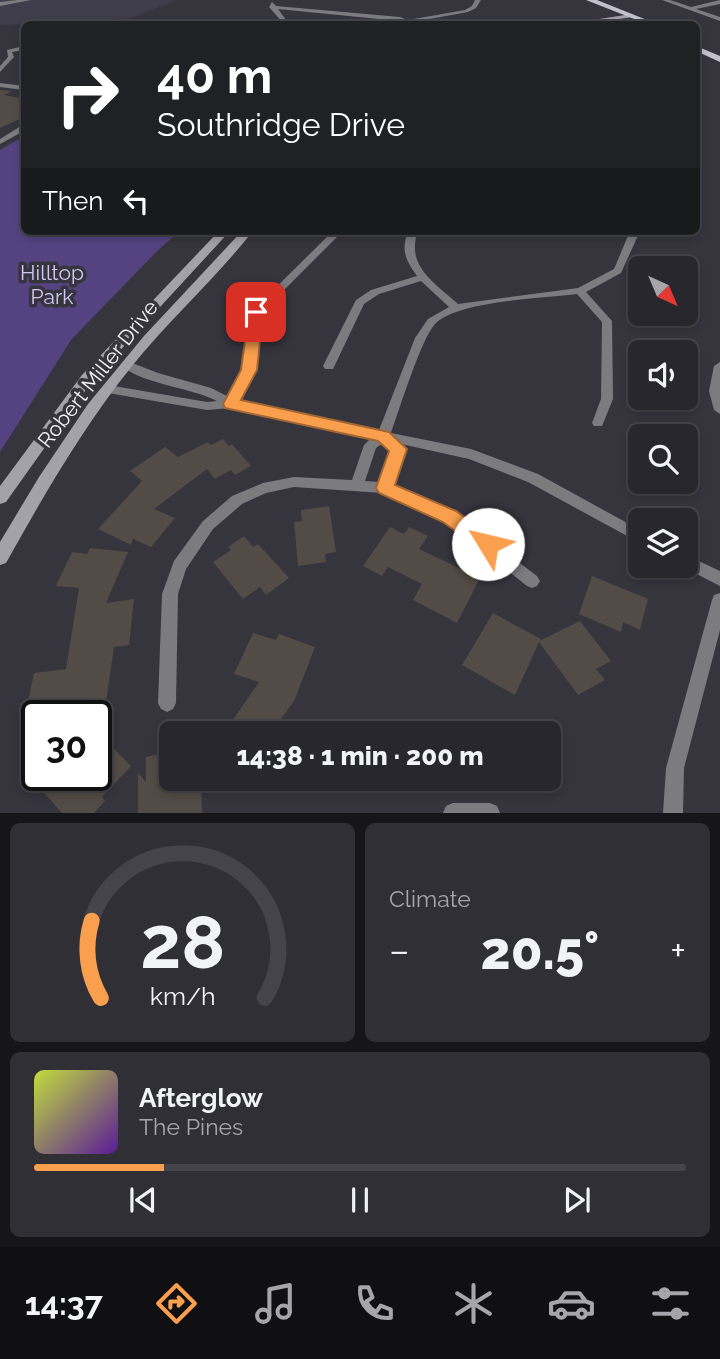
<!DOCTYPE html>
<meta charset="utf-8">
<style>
body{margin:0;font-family:Raleway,sans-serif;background:#302f36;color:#f1f3f6;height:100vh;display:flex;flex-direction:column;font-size:26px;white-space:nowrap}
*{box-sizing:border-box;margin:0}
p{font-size:23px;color:#a5a5aa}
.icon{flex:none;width:38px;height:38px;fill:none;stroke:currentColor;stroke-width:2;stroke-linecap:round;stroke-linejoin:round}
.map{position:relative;height:813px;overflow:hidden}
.side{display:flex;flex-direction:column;gap:10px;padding:10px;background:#161519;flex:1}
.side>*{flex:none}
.banner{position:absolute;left:21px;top:21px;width:679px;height:214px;border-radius:10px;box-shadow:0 4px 10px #0003,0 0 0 2px #44444a;background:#202124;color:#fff;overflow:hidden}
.needle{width:46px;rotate:136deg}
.buttons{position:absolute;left:628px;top:256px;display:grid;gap:14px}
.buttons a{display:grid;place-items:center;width:70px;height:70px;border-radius:10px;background:#28272e;box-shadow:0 4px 10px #0003,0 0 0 2px #44444a;font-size:35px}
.speed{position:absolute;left:21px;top:700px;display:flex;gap:14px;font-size:35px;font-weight:700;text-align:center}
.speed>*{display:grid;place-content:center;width:91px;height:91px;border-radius:50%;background:#28272e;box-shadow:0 4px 10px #0003,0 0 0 2px #44444a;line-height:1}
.speed .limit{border:4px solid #111;border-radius:10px;background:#fff;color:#111}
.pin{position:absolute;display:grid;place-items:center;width:60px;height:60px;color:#fff;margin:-30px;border-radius:14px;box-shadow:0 4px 10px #0006}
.me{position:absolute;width:77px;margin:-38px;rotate:306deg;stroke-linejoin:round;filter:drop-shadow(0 0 5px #0008)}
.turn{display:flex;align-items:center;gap:24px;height:147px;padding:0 21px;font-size:32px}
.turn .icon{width:91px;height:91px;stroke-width:2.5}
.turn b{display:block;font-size:49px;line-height:60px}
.then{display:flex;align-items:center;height:66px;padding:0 21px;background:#0003;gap:14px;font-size:26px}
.big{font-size:52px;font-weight:800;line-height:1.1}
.side .tile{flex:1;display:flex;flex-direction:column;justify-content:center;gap:10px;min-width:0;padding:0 24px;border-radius:10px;background:#302f36}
.side .dial{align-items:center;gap:0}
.dial svg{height:182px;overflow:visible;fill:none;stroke:#44444a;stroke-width:7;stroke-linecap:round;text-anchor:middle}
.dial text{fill:#f1f3f6;stroke:none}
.song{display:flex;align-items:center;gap:21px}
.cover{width:84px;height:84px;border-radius:10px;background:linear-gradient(135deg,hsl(70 70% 55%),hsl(270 70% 35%))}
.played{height:7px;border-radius:4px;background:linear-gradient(90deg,#fa9f4e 20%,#44444a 20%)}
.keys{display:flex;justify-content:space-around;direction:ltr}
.heat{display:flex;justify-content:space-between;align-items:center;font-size:38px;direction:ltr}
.side .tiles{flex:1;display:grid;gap:10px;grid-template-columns:1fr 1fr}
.tile:last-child{grid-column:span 2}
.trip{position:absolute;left:159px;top:721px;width:402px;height:70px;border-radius:10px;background:#28272e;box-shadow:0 4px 10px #0003,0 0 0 2px #44444a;font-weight:800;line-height:70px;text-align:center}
.menu{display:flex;height:112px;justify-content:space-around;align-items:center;background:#101012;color:#a5a5aa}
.menu .icon{width:49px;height:49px}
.menu .active{color:#fa9f4e}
.menu b{font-size:32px;color:#f1f3f6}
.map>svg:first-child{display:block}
</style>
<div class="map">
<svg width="720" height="813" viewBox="0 0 720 813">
<rect width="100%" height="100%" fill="#36343d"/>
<!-- built -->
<polygon fill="#3f3c4b" points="0,0 177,0 131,18 0,25"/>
<!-- green -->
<polygon fill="#544380" points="24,136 24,231 180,231 158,250 71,340 0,452 0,150"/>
<!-- building -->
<g fill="#534b45">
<polygon points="0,90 12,91 4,95 24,99 24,117 0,128"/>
<polygon points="223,439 229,446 232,444 251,466 235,475 231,470 215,479 207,469 154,509 175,518 151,547 133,539 131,545 98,529 142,481 130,471 165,447 178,457 208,442 211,445"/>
<polygon points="329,506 336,552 325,554 326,562 298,566 294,522 302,521 301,510"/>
<polygon points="390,527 404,534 409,527 428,536 419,549 480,578 457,623 413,600 422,584 388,567 382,576 363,566"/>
<polygon points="244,536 253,547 258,544 289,578 266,595 260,587 243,599 213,562 231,550 228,547"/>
<polygon points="90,548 128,552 106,603 134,599 129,645 114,647 104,716 37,716 37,728 22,730 34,673 66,669 79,588 56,586 72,552 87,554"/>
<polygon points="592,576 648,599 640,630 623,622 621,632 579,614"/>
<polygon points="493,613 541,639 539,641 580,621 611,661 596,669 605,680 578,695 539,642 515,695 462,665"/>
<polygon points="253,633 276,640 279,634 315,647 295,699 278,724 292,733 224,733 259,682 234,674"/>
<polygon points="96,731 131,766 102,797 105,801 94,813 62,813 39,787 51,775 96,775"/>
<polygon points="172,751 172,779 201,779 202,813 138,813 138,773 146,782 146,757"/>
</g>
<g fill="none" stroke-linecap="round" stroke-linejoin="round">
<!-- street -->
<g fill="#7c7b80" fill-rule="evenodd">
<polygon points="17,0 31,0 0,6 0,2"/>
<polygon points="475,0 481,0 476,8 468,12 402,24 398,23 401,21 399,21 278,9 289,24 284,24 269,7 272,2 276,6 400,17 408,20 465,10 472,6"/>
<polygon points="662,0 670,0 691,7 720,0 720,4 696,9 720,17 720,21"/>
<polygon points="24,46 24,50 12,52 14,57 0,72 0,66 8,57 7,50"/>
<polygon points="0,83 24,86 24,90 0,87"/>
<polygon points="21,126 24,126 24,131 0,144 0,139"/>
<path d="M 333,231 L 343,231 L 261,313 L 255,370 L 239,401 L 379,430 L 415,338 L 428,319 L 449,307 L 421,281 L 379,294 L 364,304 L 333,369 L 325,369 L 323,366 L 356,300 L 371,290 L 417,276 C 405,259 401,251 408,231 L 418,231 C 405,266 435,283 458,304 L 578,288 L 614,269 L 630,231 L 640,231 L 621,273 L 586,292 L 612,321 L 613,399 L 602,426 L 594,426 L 592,423 L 601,399 L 602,322 L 577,294 C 544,298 460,301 436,323 C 422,336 399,411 391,433 L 471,449 L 538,474 L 640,530 L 640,543 L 528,482 L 469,459 L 401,444 L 405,449 L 393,485 L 454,513 L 537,576 L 540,581 L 537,586 L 532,588 L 527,586 L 444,521 L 383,493 L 294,487 L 266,493 L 242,504 L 213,529 L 186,569 L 178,594 L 176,703 L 173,709 L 167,712 L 161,709 L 158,703 L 162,594 L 174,561 L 203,521 L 232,496 L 263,483 L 294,477 L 352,480 L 364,445 L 371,438 L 231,408 L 207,410 L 108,393 L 102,389 L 108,385 L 207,402 L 217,401 C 190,387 141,384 121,365 L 127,361 L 158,373 L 211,388 L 229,397 L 243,370 L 251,312 ZM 383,443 L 391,450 L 380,482 L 365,481 L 376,448 Z"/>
<polygon points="720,362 720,414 714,410 709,391 714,366"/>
<polygon points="686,555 720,571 720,586 681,566 686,565"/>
<polygon points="720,593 720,630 684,768 683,813 663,813 666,768 712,600 714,595"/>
<polygon points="453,803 490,803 497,806 500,813 443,813 446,806"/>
</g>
<!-- secondary -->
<g fill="#a4a2a9" fill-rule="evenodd">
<polygon points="632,14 634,17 580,24 566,24"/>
<polygon points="219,231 230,231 92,381 6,502 0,504 0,486 82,375"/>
<path d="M 242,231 L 253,231 C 216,278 170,319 132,366 C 83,427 44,495 6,563 L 0,565 L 0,542 L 39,477 L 88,404 L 144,336 Z"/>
</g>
<!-- primary -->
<g fill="#c2c0ca" fill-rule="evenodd">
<polygon points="586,0 597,0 657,24 647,24"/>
<polygon points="696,46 720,56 720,62 696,51"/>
</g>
</g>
<!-- route -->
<polygon fill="#fa9f4e" stroke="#a26733" stroke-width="2" points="256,308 263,312 257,370 241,400 389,432 407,449 395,485 456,511 495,539 497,544 495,550 488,553 481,550 443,522 379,493 376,488 389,451 378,441 225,408 223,404 241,370 249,312"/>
<g text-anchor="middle" stroke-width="7" stroke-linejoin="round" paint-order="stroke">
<!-- park labels -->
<g font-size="21" fill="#d0c7f2" stroke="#36343d">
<text x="52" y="280">Hilltop<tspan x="52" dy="24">Park</tspan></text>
</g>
<!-- street labels -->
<g font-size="21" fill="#f4f3f9" stroke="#36343d">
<text transform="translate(98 374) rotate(-52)" y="7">Robert Miller Drive</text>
</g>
</g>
</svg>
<div class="buttons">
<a><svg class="needle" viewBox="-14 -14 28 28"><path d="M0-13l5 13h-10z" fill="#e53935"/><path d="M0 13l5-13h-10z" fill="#a5a5aa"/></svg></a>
<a><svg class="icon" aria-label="sound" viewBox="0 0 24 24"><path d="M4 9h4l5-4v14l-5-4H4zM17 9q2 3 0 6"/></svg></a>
<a><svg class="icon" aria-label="search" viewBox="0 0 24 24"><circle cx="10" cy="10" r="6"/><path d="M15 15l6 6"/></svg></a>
<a><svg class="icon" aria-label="layers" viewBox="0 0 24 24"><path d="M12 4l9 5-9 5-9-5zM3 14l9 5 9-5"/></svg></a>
</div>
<div class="speed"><div class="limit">30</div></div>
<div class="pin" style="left:256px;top:312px;background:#d93025"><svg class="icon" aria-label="arrive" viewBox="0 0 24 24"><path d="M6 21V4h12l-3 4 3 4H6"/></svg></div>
<svg class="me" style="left:488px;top:544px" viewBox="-20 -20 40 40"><circle r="19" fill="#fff"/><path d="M0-13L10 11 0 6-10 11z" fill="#fa9f4e"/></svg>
<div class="trip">14:38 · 1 min · 200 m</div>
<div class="banner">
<div class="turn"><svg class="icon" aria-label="right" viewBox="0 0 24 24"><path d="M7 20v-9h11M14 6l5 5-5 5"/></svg><div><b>40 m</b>Southridge Drive</div></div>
<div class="then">Then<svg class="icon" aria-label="left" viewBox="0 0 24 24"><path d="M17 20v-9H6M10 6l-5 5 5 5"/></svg></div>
</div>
</div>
<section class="side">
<div class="tiles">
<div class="tile dial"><svg viewBox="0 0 100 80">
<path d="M14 69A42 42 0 1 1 86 69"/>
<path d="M14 69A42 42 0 0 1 10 35" stroke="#fa9f4e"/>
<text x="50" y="56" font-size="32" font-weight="700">28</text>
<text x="50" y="72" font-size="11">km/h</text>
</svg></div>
<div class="tile"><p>Climate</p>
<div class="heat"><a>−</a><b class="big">20.5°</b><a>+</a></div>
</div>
<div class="tile">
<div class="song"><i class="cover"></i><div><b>Afterglow</b><p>The Pines</p></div></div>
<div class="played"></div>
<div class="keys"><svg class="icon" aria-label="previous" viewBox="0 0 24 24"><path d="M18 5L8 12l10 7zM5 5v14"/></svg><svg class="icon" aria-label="pause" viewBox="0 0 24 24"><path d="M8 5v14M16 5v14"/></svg><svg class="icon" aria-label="next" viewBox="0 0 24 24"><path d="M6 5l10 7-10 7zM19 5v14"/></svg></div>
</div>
</div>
</section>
<nav class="menu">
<b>14:37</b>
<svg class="icon active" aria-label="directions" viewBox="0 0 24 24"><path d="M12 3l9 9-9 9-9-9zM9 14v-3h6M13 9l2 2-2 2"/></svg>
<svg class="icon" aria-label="music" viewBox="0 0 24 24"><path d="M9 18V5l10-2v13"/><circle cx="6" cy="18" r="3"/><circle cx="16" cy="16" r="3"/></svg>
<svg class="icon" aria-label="phone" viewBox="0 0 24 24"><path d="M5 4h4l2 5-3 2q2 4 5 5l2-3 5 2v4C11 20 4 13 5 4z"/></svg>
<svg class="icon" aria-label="climate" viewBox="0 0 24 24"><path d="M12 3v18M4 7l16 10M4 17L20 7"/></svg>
<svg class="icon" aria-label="car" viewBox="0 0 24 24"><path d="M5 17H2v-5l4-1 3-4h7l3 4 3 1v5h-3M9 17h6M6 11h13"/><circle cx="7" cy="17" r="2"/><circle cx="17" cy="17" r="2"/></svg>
<svg class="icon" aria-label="filters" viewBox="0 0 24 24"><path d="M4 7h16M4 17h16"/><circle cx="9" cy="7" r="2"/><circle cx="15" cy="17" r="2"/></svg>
</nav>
